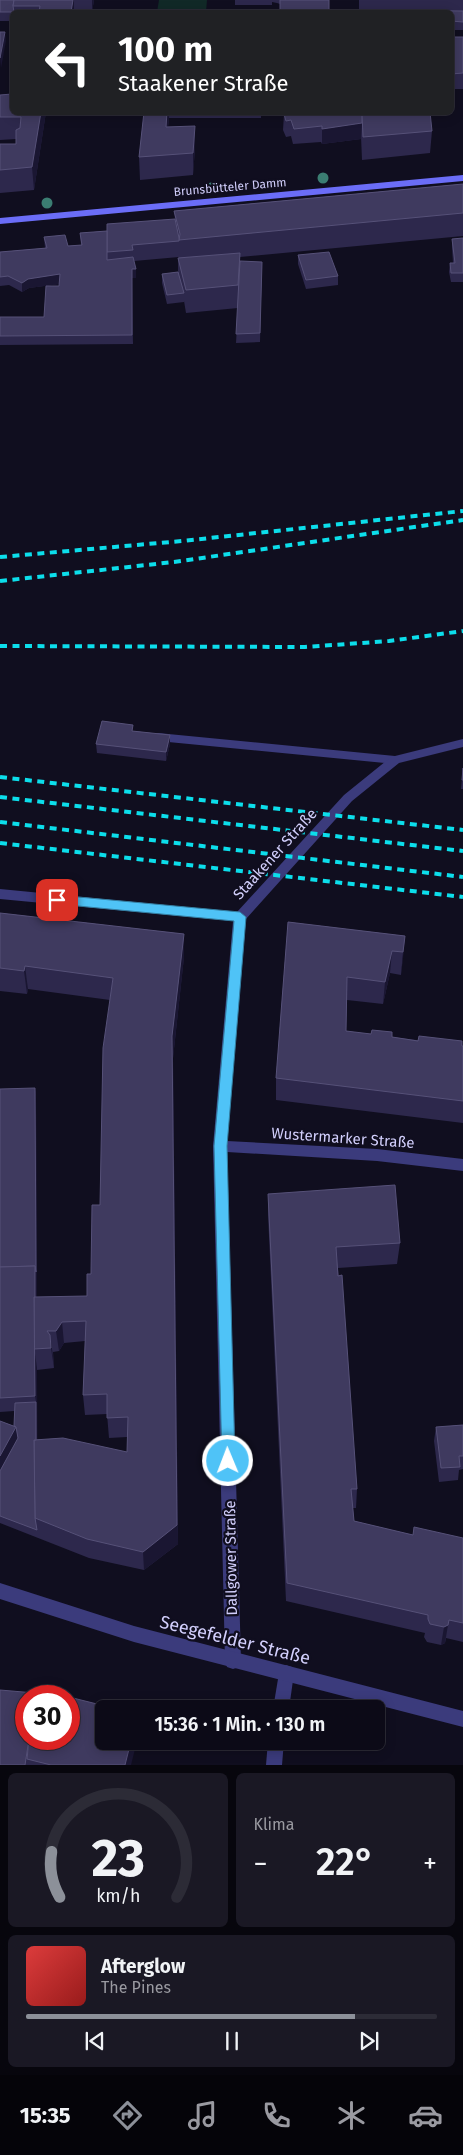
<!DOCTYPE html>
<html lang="de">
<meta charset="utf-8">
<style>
body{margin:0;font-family:"Fira Sans",sans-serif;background:#1a1824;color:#f1f3f6;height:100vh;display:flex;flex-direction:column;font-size:19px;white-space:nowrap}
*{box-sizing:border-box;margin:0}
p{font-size:16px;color:#9a9aa1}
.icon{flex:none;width:28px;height:28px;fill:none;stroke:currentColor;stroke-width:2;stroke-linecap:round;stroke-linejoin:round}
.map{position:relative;height:1765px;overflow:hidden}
.panel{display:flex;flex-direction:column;gap:8px;padding:8px;background:#07060d;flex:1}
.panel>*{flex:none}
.guide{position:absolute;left:10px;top:10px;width:444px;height:105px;border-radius:8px;box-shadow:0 2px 12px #0003,0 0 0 1px #2c2b36;background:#202124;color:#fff;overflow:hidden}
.speed{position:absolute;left:15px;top:1685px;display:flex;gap:10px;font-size:25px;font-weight:700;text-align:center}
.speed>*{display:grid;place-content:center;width:65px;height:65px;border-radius:50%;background:#0c0a17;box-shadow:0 2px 12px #0003,0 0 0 1px #2c2b36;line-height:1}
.speed .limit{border:8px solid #d22;background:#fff;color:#111}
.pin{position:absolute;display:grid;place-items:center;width:42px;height:42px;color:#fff;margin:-21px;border-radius:10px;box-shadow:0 2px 8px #0006}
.me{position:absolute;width:55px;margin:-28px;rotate:359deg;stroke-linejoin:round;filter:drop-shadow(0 0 4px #0008)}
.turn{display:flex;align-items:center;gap:18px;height:105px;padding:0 25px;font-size:22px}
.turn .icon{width:65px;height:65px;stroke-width:2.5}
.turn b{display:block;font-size:35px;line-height:42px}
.big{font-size:38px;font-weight:600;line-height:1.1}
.panel .card{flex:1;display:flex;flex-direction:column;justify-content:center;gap:8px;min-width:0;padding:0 18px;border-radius:8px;background:#1a1824}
.panel .dial{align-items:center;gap:0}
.dial svg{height:130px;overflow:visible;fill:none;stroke:#2c2b36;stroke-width:7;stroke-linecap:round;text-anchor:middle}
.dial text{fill:#f1f3f6;stroke:none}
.song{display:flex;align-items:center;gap:15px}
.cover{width:60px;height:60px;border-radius:8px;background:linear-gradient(135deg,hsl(0 70% 55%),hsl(0 70% 35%))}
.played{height:5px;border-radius:2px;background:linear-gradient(90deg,#8c9099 80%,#2c2b36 80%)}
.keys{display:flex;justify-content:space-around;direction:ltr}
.heat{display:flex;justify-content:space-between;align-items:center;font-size:28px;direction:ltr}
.panel .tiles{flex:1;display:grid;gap:8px;grid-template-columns:1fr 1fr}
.card:last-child{grid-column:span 2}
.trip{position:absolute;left:95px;top:1700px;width:290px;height:50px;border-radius:8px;background:#0c0a17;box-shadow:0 2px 12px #0003,0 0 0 1px #2c2b36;font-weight:600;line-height:50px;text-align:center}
.dock{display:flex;height:80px;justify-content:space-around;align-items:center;background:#050409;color:#9a9aa1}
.dock .icon{width:35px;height:35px}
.dock .current{color:#8c9099}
.dock b{font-size:22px;color:#f1f3f6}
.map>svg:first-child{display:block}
</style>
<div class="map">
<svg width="463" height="1765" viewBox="0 0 463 1765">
<rect width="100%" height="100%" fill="#100e1f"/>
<!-- green -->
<polygon fill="#112927" points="159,0 207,0 206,12 157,12"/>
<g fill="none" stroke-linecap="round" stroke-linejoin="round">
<!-- service -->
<polygon fill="#3b3b7c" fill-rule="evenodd" points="158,733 395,756 401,760 395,764 158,741 152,737"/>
<!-- minor -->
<g fill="#3b3b7c" fill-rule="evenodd">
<polygon points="463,739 463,747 399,763 352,801 246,919 227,1141 377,1149 463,1159 463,1171 377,1161 227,1152 241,1661 239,1667 233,1669 227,1667 225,1661 213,1146 233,921 0,899 0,889 237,912 344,795 391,757"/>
<polygon points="286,1665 292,1667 294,1673 289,1709 273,1709 280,1667"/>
<polygon points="268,1741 284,1741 282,1765 266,1765"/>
</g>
<!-- tertiary -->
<polygon fill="#3b3b7c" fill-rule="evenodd" points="0,1583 134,1626 463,1711 463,1727 134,1642 0,1599"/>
<!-- secondary -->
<polygon fill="#6b6df7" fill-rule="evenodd" points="463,175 463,181 0,224 0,218"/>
<!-- rail -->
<g stroke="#0cdeeb" stroke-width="4" stroke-dasharray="7 5.5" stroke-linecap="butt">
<polyline points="0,557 182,541 463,511"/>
<polyline points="0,581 174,562 463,520"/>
<polyline points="0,646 305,647 389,641 463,631"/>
<polyline points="0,777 463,830"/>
<polyline points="0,797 463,851"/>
<polyline points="0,822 463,877"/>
<polyline points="0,843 463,897"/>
</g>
</g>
<!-- trees -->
<g fill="#3b7d72">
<circle cx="323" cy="178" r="5.5"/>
<circle cx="211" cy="188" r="5.5"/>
<circle cx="47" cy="203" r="5.5"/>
</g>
<!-- wall -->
<g fill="#2d284c" fill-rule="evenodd">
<polygon points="0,0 94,0 92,12 12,12 12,21 0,21"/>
<polygon points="235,0 329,0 280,4 277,3 272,2 272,5 235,5"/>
<polygon points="359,0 463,0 463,30 451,30 451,12 359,12"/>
<rect x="451" y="37" width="12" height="52"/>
<polygon points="0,95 12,112 46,112 34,190 0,193 0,144 16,144 16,139 0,140"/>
<polygon points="144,112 261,112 261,118 169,118 168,127 195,148 193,175 140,180 139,157"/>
<polygon points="287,112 362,112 432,131 430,153 362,160 361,136 361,139 322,144 321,142 293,144 291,136 286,137 283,130 284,114 287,114"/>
<polygon points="463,184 463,236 240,257 240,265 262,262 260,342 236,343 238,308 186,313 184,301 184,302 167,304 162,283 162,274 178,272 178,258 179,258 179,257 134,261 136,278 132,278 133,344 0,345 0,317 44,317 59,286 59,284 29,288 22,292 9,285 0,286 0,252 45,248 44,237 68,246 81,245 80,233 107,231 175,219 174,211"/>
<polygon points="463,238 463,285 463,282 451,282 449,272 450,263 453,263 452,248 452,239"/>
<polygon points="298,255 338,276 338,285 306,289 298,264"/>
<polygon points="134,731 170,735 170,744 166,761 97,753 96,744"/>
<polygon points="463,768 463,789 461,789"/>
<path d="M 0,913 L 184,934 L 184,957 L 173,1058 L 178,1544 L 144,1570 L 89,1558 L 0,1523 L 0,1421 L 14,1426 L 14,1411 L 0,1412 L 0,1120 L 35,1088 L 36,1097 L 37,1297 L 87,1296 L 91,1274 L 100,1205 L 110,1000 L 28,989 L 27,994 L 0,991 ZM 85,1341 L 83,1395 L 85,1415 L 107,1414 L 109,1438 L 127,1437 L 127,1452 L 37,1439 L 37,1368 L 37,1370 L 54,1368 L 53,1352 L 59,1351 L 64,1343 Z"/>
<polygon points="288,922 405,936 401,975 390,973 383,1004 347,1000 346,1031 463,1046 463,1123 276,1100 276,1078"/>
<polygon points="268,1194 400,1243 397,1264 338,1268 357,1489 356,1508 353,1508 354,1521 413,1535 463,1538 463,1642 446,1638 445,1643 441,1645 427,1642 424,1637 425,1633 286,1601 268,1215"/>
<polygon points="463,1425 463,1469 459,1470 458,1480 439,1482 434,1441 436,1427"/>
<polygon points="0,1690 131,1765 0,1765"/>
</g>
<!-- shaded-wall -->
<g fill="#1a1632">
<polygon points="73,0 74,0 74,12 71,12"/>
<polygon points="92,0 94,0 92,12"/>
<polygon points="5,32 6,41 1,68 0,58"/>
<polygon points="41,112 46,112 34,190 32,167"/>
<polygon points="167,112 168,112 169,118 166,150 166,127"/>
<polygon points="362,123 361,139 322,144 322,129"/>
<polygon points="195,126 195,148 193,175 193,153"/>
<polygon points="132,269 136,269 136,278 132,278 133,344"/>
<polygon points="60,274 60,284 29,288 22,292 22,283 28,279"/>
<polygon points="170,735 170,744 166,761 166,752"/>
<polygon points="184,934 184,957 173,1058 178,1544 144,1570 143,1552 172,1036"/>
<polygon points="405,936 403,959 401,975 403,952"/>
<polygon points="392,951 390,973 383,1004 385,982"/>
<polygon points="25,966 28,989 27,994 24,971"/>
<polygon points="35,1088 36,1097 37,1281 37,1349 35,1349"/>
<polygon points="62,1322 64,1343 59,1351 56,1331"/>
<polygon points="50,1335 53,1356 54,1368 51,1348"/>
<polygon points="35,1354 37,1368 38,1519 36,1402 35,1396"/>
<polygon points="16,1427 19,1446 0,1482 0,1456"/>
<polygon points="448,1625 445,1643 441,1645 444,1627"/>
<polygon points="131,1741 137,1741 131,1765 125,1765"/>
</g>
<!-- building -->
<g fill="#3f3a5f" stroke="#565178">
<polygon points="0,0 14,0 13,6 14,12 0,12"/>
<polygon points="14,0 73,0 71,12 39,12 40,6 13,6"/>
<rect x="280" y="0" width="49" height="12"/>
<polygon points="375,10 463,11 463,22 451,21 451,12 375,12"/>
<polygon points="0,32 5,32 0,58"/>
<polygon points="451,37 463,37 463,73 451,74"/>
<polygon points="12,94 12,112 41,112 32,167 0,170 0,144 16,144 16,130 20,128 21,117 0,117 0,95"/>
<polygon points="144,112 167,112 166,127 195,126 193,153 139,157"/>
<polygon points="288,112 362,112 362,123 322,129 322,126 294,129 291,120 286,121 284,114 289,113"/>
<polygon points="362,112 430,112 432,131 363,137"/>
<polygon points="463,184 463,213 179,240 180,234 174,211"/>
<polygon points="175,219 179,238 179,241 132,245 133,250 107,252 107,224"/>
<polygon points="107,231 107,260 133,257 136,269 132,269 132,335 0,336 0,317 44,317 46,286 59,286 60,274 28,279 22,283 8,276 0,277 0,252 47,248 44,237 65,235 68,246 82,245 80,233"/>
<polygon points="463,238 463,273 451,273 450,263 455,263 452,239"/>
<polygon points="329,252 338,276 306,280 298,255"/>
<polygon points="240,253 238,285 186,290 178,258"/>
<polygon points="240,261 262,262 260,333 236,334"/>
<polygon points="178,272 184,293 167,295 162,274"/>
<polygon points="102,721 133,725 132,731 170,735 166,752 96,744"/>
<polygon points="463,768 463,780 462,780"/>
<polygon points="0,913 184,934 172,1036 177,1525 143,1552 87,1539 35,1518 34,1440 63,1438 127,1452 128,1417 107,1418 107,1394 83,1395 86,1321 62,1322 56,1331 47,1331 50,1335 51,1348 34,1349 34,1297 87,1296 87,1274 91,1274 92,1205 100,1205 103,1048 113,978 25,966 24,971 0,968"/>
<polygon points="288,922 405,936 403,952 392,951 385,982 347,977 346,1031 371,1034 372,1030 392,1032 392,1037 418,1041 419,1036 462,1041 462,1046 463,1046 463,1101 276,1078"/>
<polygon points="35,1088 36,1272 35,1266 0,1267 0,1089"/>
<polygon points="395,1185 400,1243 336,1247 338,1276 342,1275 357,1489 351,1489 354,1521 413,1535 414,1527 463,1538 463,1623 449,1620 448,1625 444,1627 430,1624 428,1619 428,1615 287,1583 268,1194"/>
<polygon points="35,1266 35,1297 34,1297 35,1396 0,1398 0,1267"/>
<polygon points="36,1402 36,1440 34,1440 35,1518 37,1530 0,1516 0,1471 18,1438 16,1427 14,1426 15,1403"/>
<polygon points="0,1421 16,1427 0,1456"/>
<polygon points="463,1425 463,1456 459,1456 460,1467 441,1468 436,1427"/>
<polygon points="0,1690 35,1693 35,1696 26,1696 26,1739 29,1739 25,1765 0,1765"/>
<polygon points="36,1690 64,1696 35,1696"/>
<polygon points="69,1697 117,1709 104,1709 104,1741 131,1741 125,1765 51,1765 27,1759 29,1739 69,1739"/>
</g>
<!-- route -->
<polygon fill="#4fc3f7" stroke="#337fa1" points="57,895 240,912 246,917 227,1146 235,1461 233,1465 228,1467 224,1465 222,1461 214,1146 234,921 57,904 51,900"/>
<g text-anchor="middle" stroke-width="4.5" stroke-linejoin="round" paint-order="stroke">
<!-- far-street labels -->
<g font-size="12" fill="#d2cffc" stroke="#100e1f">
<text transform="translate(230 187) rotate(-5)" y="4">Brunsbütteler Damm</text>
</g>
<!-- street labels -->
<g font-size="15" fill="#d2cffc" stroke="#100e1f">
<text transform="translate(275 854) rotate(-48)" y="5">Staakener Straße</text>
<text transform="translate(343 1138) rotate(4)" y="5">Wustermarker Straße</text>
<text transform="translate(231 1558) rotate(-91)" y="5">Dallgower Straße</text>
</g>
<!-- near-street labels -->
<g font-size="18" fill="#d2cffc" stroke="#100e1f">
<text transform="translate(235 1640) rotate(14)" y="6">Seegefelder Straße</text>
</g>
</g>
</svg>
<div class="speed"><div class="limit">30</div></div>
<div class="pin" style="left:57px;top:900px;background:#d93025"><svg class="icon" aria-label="arrive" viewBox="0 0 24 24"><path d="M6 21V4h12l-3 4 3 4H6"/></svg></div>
<svg class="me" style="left:228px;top:1461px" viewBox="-20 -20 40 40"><circle r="17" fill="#4fc3f7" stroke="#fff" stroke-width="3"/><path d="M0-11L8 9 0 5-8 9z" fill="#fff"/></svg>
<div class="trip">15:36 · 1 Min. · 130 m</div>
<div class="guide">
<div class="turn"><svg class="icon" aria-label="left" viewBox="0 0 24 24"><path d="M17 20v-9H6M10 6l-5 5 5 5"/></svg><div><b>100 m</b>Staakener Straße</div></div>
</div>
</div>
<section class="panel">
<div class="tiles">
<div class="card dial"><svg viewBox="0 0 100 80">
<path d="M14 69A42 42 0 1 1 86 69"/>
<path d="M14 69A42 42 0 0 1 9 41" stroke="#8c9099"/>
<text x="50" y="56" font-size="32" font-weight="700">23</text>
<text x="50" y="72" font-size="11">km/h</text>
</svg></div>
<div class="card"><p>Klima</p>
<div class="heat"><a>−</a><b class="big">22°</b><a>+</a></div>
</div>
<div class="card">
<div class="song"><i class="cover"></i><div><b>Afterglow</b><p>The Pines</p></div></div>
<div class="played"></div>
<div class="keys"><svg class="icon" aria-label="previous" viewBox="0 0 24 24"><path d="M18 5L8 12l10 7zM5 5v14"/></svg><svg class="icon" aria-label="pause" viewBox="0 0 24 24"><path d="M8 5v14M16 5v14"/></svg><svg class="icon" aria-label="next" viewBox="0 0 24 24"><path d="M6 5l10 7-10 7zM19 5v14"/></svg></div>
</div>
</div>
</section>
<nav class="dock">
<b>15:35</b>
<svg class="icon current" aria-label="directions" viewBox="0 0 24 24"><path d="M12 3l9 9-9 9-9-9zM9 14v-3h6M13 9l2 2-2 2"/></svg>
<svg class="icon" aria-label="music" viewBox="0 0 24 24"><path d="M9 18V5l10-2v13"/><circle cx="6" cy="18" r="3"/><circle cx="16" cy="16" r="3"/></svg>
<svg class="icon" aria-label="phone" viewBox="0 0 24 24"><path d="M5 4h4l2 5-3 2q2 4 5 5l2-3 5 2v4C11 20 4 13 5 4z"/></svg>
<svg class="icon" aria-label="climate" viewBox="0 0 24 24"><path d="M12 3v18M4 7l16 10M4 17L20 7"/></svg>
<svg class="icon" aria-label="car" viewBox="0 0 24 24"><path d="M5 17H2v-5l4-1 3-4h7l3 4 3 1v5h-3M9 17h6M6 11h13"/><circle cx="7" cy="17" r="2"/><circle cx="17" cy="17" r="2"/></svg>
</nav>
